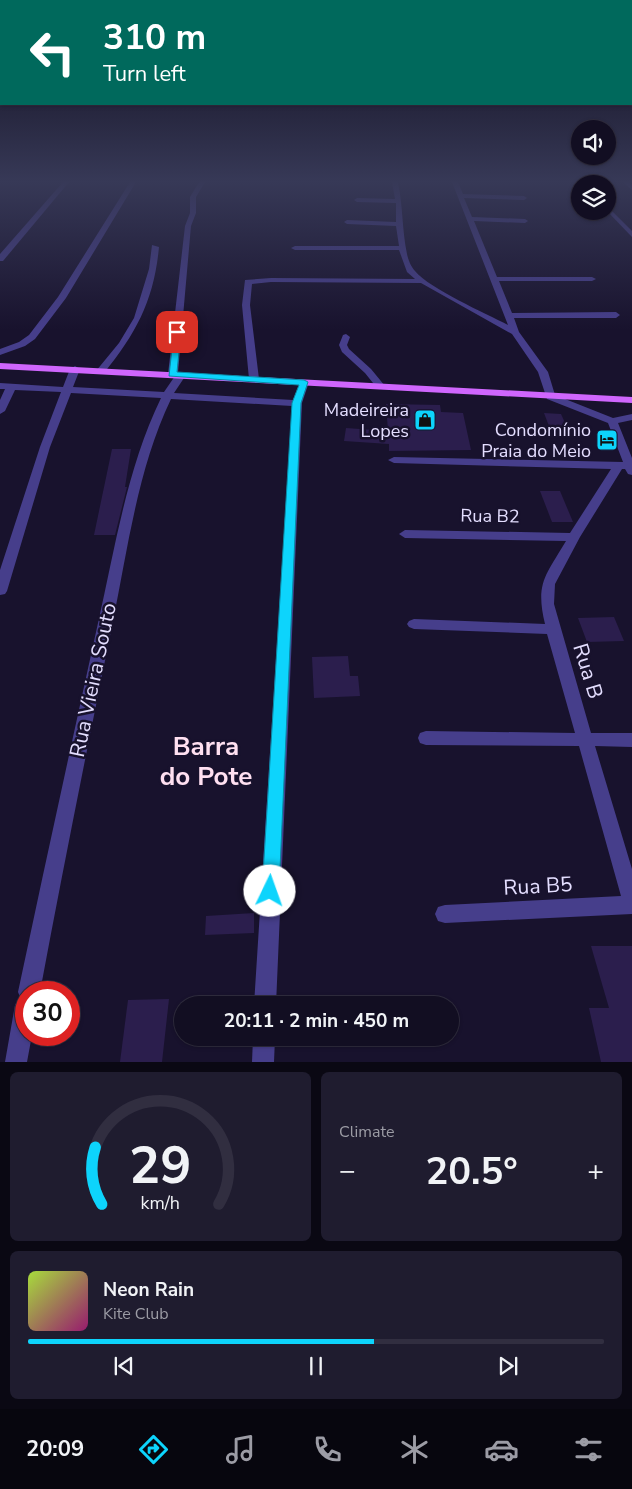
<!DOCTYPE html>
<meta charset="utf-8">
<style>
body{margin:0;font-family:"Nunito Sans",sans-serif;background:#1f1c2f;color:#f1f3f6;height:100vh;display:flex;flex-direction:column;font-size:19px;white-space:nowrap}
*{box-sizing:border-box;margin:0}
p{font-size:16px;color:#9c9ca5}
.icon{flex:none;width:28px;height:28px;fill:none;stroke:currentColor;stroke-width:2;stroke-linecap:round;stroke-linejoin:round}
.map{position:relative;height:1062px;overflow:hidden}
.drawer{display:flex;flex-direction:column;gap:10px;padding:10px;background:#0a0813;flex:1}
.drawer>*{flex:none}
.hud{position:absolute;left:0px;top:0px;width:632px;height:105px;box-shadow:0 1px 4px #0004,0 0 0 1px #312e40;background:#00695c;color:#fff;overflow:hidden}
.controls{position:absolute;left:571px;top:120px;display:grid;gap:10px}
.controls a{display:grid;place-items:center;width:45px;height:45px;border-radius:50%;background:#120e22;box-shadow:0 1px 4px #0004,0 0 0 1px #312e40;font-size:25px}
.speed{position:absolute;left:15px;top:981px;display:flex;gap:10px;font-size:25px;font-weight:700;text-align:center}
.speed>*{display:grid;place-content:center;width:65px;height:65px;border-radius:50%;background:#120e22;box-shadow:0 1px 4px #0004,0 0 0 1px #312e40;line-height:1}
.speed .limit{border:8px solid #d22;background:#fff;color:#111}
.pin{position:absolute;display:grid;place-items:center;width:42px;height:42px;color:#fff;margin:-21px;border-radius:10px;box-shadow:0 2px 8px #0006}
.me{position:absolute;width:55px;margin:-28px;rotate:3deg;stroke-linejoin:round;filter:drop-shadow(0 0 4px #0008)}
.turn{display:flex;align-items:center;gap:18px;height:105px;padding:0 20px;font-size:22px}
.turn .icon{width:65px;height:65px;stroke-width:2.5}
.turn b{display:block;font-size:35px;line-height:42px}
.big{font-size:38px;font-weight:700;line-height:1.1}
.drawer .widget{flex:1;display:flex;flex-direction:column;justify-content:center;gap:8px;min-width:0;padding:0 18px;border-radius:8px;background:#1f1c2f}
.drawer .dial{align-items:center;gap:0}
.dial svg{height:130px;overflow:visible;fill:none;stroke:#312e40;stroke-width:7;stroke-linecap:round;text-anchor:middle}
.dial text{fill:#f1f3f6;stroke:none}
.song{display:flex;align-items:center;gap:15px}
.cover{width:60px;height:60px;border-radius:8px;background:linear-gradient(135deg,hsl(80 70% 55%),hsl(320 70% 35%))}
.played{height:5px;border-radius:2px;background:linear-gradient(90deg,#0dd4fc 60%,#312e40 60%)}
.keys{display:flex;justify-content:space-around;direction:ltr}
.heat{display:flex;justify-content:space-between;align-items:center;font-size:28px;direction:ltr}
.drawer .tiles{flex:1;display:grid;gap:10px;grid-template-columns:1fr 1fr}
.widget:last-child{grid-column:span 2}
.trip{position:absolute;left:174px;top:996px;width:285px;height:50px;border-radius:25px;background:#120e22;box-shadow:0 1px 4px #0004,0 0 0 1px #312e40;font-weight:700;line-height:50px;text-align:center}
.menu{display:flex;height:80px;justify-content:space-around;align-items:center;background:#07060e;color:#9c9ca5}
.menu .icon{width:35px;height:35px}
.menu .current{color:#0dd4fc}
.menu b{font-size:22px;color:#f1f3f6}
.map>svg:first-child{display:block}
</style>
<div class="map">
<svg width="632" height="1062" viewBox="0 0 632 1062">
<rect width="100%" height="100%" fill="#18122d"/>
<!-- building -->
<g fill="#2b1e4d">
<polygon points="386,404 440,405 441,412 463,413 471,450 389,451 389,444 344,441 346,428 388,431"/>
<polygon points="544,413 561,414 570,434 552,434"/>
<polygon points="112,449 131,449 125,487 127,487 115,535 94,535"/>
<polygon points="540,491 560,491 573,522 552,522"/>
<polygon points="614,617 624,641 587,642 578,618"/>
<polygon points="348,656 350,676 358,676 360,696 314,698 312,657"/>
<polygon points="254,913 254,933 205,935 206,916"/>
<polygon points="591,946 632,946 632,1062 601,1062 589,1008 609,1008"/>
<polygon points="169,999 162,1062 120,1062 128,1000"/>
</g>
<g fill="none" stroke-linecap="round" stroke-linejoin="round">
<!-- street -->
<g fill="#463e8b" fill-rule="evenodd">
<polygon points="63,182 69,182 3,261 0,261 0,254"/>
<polygon points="130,182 136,182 66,298 35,339 25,346 0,355 0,349 19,342 29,335 58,297"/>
<path d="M 199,182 L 205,182 L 196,197 L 196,213 L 191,226 L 178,373 L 184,373 L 186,375 L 174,393 L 293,400 L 301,380 L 307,380 L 309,382 L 302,403 L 276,1005 L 254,1005 L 292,406 L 171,399 C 138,468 128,547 113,621 C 88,745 63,868 40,992 L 26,992 L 26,1035 L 32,1035 L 27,1062 L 5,1062 L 15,1005 L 20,997 L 18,992 C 44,869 71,746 98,623 C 115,548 127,468 161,398 L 71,393 L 50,447 L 7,591 L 5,594 L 0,595 L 0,570 L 40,447 L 61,392 L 15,390 L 5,411 L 0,414 L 0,400 L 5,389 L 0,389 L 0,383 L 63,387 L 70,369 L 75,366 L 80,369 L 73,387 L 164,392 L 175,376 L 170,376 L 168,374 L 185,226 L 190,213 L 190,197 Z"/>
<path d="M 392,182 L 398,182 C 403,206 402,230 407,254 C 408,259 411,267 415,271 C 430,289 485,313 508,325 L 452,182 L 458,182 L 463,194 L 524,196 L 527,198 L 524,200 L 464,198 L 472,217 L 525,219 L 528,221 L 525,223 L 474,221 L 497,277 L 592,277 L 596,279 L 592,281 L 499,281 L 512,313 L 616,312 L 620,315 L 616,318 L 514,318 L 519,332 L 548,372 L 555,395 L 613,418 L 632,414 L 632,420 L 618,423 L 632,458 L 632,475 L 628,474 L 625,469 L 622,469 L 580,537 L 555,584 L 554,604 L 591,733 L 632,733 L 632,747 L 595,746 L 632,869 L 632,914 L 445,923 L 438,921 L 435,914 L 438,907 L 445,905 L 621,896 L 579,746 L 426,745 L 420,743 L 418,738 L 420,733 L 426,731 L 575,733 L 547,634 L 414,629 L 409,627 L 407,624 L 409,621 L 414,619 L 545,624 C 535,583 546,575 566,541 L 405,538 L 399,534 L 405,530 L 570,533 L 611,469 L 394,463 L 388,460 L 394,457 L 623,462 L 608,423 L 547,399 L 538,372 L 512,334 L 421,283 L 271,282 L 252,284 L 250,305 L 259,379 L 254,382 L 249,379 L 242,305 L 245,280 L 271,278 L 415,279 L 407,272 L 399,250 L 295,250 L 291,248 L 295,246 L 399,246 L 396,226 L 347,224 L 344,222 L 347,220 L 396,222 L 396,203 L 357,202 L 354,200 L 357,198 L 395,199 Z"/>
<polygon points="580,182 586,182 588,184 581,184"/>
<polygon points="623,182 629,182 632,185 632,190"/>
<polygon points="608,207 632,231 632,237 607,211"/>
<path d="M 152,245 L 159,247 C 154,300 137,332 104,373 L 98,373 L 96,371 L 119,343 L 134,318 L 149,269 Z"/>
<polygon points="346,334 350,337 347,345 349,349 371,369 385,386 383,388 377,388 365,373 342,352 339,345 343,335"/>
<polygon points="253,1038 275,1038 274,1062 252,1062"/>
</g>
<!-- primary -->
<polygon fill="#cf66fd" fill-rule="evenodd" points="0,363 632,397 632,403 0,369"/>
</g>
<!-- sky -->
<linearGradient id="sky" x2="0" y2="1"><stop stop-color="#0d0a19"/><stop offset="0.55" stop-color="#373957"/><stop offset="1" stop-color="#373957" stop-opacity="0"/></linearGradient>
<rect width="632" height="330" fill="url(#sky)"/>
<!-- route -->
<polygon fill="#0dd4fc" stroke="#088aa4" points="174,330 181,332 177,372 304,380 308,382 301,403 279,891 277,897 270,899 264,897 262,891 292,403 299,385 169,376"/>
<!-- icons -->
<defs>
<g id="shop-square" transform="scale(1.125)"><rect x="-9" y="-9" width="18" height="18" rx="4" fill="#0dd4fc" stroke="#18122d"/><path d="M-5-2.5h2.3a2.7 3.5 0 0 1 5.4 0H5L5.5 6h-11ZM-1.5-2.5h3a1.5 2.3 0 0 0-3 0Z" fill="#111"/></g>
<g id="hotel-square" transform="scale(1.125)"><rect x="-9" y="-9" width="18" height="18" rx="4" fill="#0dd4fc" stroke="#18122d"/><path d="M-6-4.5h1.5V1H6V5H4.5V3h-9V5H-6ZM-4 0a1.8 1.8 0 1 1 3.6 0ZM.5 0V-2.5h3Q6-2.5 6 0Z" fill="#111"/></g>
</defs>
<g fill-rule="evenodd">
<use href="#shop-square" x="425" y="420"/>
<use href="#hotel-square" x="607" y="440"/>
</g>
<g text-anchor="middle" stroke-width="5" stroke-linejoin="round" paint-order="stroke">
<!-- poi labels -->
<g font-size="18" fill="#e4deff" stroke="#18122d" text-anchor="end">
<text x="409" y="416">Madeireira<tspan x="409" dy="21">Lopes</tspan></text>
<text x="591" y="436">Condomínio<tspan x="591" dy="21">Praia do Meio</tspan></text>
</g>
<!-- street labels -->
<g font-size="18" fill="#e4deff" stroke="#18122d">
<text transform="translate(490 516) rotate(1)" y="6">Rua B2</text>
</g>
<!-- near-street labels -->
<g font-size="21" fill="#e4deff" stroke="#18122d">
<text transform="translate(588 671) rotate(73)" y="7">Rua B</text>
<text transform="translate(93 680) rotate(-78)" y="7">Rua Vieira Souto</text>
<text transform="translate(538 886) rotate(-3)" y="7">Rua B5</text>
</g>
<!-- near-district labels -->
<g font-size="26" font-weight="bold" fill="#ffe0f1" stroke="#18122d">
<text x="206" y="755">Barra<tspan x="206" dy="30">do Pote</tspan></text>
</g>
</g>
</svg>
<div class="controls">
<a><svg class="icon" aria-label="sound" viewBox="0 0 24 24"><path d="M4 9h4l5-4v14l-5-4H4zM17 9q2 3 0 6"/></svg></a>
<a><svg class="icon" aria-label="layers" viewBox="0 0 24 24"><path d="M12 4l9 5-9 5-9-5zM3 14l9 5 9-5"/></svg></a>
</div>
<div class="speed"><div class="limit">30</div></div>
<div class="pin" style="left:177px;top:332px;background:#d93025"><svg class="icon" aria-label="arrive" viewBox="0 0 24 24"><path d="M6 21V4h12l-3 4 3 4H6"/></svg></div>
<svg class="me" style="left:270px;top:891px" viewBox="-20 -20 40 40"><circle r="19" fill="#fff"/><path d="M0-13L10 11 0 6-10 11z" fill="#0dd4fc"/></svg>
<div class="trip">20:11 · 2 min · 450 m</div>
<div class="hud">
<div class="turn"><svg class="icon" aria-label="left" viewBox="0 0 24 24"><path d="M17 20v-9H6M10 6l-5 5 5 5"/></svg><div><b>310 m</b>Turn left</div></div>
</div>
</div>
<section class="drawer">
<div class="tiles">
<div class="widget dial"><svg viewBox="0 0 100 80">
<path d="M14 69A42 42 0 1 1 86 69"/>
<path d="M14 69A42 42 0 0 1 10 34" stroke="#0dd4fc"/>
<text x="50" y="56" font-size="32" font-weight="700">29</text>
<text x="50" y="72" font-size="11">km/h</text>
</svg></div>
<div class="widget"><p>Climate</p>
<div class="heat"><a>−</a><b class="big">20.5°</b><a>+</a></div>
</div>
<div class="widget">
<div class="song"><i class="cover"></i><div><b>Neon Rain</b><p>Kite Club</p></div></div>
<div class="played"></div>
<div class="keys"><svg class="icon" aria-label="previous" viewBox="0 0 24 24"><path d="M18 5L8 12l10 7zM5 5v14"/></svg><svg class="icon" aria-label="pause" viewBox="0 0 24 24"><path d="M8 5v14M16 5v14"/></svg><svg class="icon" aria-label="next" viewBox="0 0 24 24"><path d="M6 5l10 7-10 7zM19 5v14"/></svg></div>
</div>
</div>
</section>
<nav class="menu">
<b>20:09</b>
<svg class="icon current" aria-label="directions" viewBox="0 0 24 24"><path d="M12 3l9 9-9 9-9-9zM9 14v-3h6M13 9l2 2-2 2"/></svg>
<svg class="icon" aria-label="music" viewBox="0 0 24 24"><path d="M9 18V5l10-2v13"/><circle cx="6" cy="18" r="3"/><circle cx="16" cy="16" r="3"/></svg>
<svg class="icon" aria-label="phone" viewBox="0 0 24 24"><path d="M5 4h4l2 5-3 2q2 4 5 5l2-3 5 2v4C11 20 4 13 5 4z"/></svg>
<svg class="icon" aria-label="climate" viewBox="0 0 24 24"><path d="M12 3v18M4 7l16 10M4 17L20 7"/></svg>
<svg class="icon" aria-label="car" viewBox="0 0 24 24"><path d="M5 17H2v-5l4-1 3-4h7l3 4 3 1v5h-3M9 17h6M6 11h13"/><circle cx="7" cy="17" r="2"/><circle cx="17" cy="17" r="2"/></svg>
<svg class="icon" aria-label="filters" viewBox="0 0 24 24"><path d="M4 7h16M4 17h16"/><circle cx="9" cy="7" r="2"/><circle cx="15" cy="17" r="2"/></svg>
</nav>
